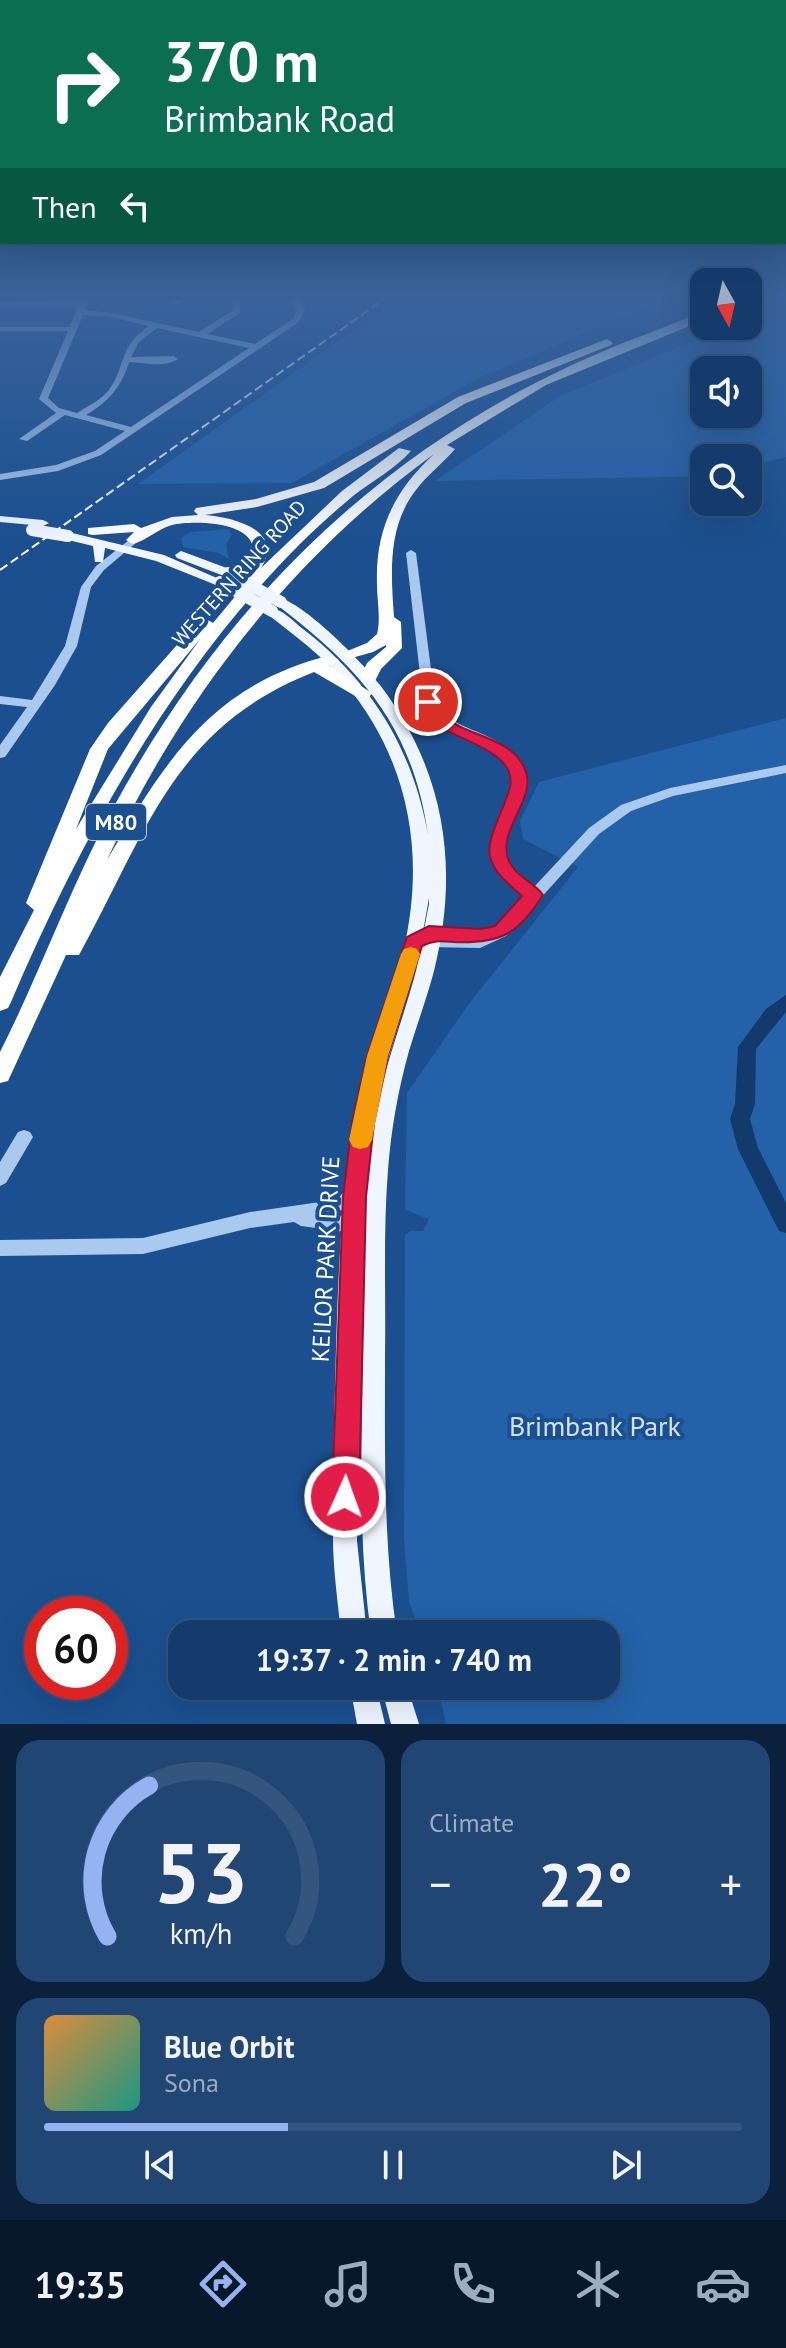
<!DOCTYPE html>
<meta charset="utf-8">
<style>
body{margin:0;font-family:"PT Sans",sans-serif;background:#214673;color:#f1f3f6;height:100vh;display:flex;flex-direction:column;font-size:30px;white-space:nowrap}
*{box-sizing:border-box;margin:0}
p{font-size:26px;color:#9dadc1}
.icon{flex:none;width:44px;height:44px;fill:none;stroke:currentColor;stroke-width:2;stroke-linecap:round;stroke-linejoin:round}
.map{position:relative;height:1724px;overflow:hidden}
.side{display:flex;flex-direction:column;gap:16px;padding:16px;background:#0b203b;flex:1}
.side>*{flex:none}
.top-card{position:absolute;left:0px;top:0px;width:786px;height:244px;box-shadow:0 8px 32px #0002,0 0 0 2px #33557e;background:#0b6e4f;color:#fff;overflow:hidden}
.needle{width:52px;rotate:172deg}
.controls{position:absolute;left:690px;top:268px;display:grid;gap:16px}
.controls a{display:grid;place-items:center;width:72px;height:72px;border-radius:16px;background:#143b6b;box-shadow:0 8px 32px #0002,0 0 0 2px #33557e;font-size:40px}
.speed{position:absolute;left:24px;top:1596px;display:flex;gap:16px;font-size:40px;font-weight:700;text-align:center}
.speed>*{display:grid;place-content:center;width:104px;height:104px;border-radius:50%;background:#143b6b;box-shadow:0 8px 32px #0002,0 0 0 2px #33557e;line-height:1}
.speed .limit{border:12px solid #d22;background:#fff;color:#111}
.pin{position:absolute;display:grid;place-items:center;width:68px;height:68px;color:#fff;margin:-34px;border:4px solid #fff;border-radius:50%;box-shadow:0 2px 8px #0007}
.me{position:absolute;width:88px;margin:-44px;rotate:2deg;stroke-linejoin:round;filter:drop-shadow(0 0 6px #0008)}
.turn{display:flex;align-items:center;gap:28px;height:168px;padding:0 32px;font-size:36px}
.turn .icon{width:104px;height:104px;stroke-width:2.5}
.turn b{display:block;font-size:56px;line-height:68px}
.then{display:flex;align-items:center;height:76px;padding:0 32px;background:#0003;gap:16px;font-size:30px}
.big{font-size:60px;font-weight:600;line-height:1.1}
.side .widget{flex:1;display:flex;flex-direction:column;justify-content:center;gap:12px;min-width:0;padding:0 28px;border-radius:24px;background:#214673}
.side .dial{align-items:center;gap:0}
.dial svg{height:208px;overflow:visible;fill:none;stroke:#33557e;stroke-width:7;stroke-linecap:round;text-anchor:middle}
.dial text{fill:#f1f3f6;stroke:none}
.song{display:flex;align-items:center;gap:24px}
.cover{width:96px;height:96px;border-radius:12px;background:linear-gradient(135deg,hsl(30 70% 55%),hsl(170 70% 35%))}
.played{height:8px;border-radius:4px;background:linear-gradient(90deg,#95b2f1 35%,#33557e 35%)}
.keys{display:flex;justify-content:space-around;direction:ltr}
.heat{display:flex;justify-content:space-between;align-items:center;font-size:44px;direction:ltr}
.side .tiles{flex:1;display:grid;gap:16px;grid-template-columns:1fr 1fr}
.widget:last-child{grid-column:span 2}
.trip{position:absolute;left:168px;top:1620px;width:452px;height:80px;border-radius:24px;background:#143b6b;box-shadow:0 8px 32px #0002,0 0 0 2px #33557e;font-weight:600;line-height:80px;text-align:center}
.dock{display:flex;height:128px;justify-content:space-around;align-items:center;background:#08182b;color:#9dadc1}
.dock .icon{width:56px;height:56px}
.dock .selected{color:#95b2f1}
.dock b{font-size:36px;color:#f1f3f6}
.map>svg:first-child{display:block}
</style>
<div class="map">
<svg width="786" height="1724" viewBox="0 0 786 1724">
<rect width="100%" height="100%" fill="#1b4f8f"/>
<!-- green -->
<g fill="#2461a8" fill-rule="evenodd">
<polygon points="396,300 662,300 479,378 292,483 138,484"/>
<path d="M 786,303 L 786,457 L 748,466 L 748,458 L 704,458 L 704,476 L 435,481 L 560,396 L 731,326 L 748,326 L 748,319 ZM 748,370 L 748,414 L 704,414 L 704,370 Z"/>
<polygon points="228,529 232,534 226,545 229,559 218,553 183,547 181,538 190,532"/>
<polygon points="786,718 786,1724 446,1724 438,1686 606,1686 606,1634 421,1634 409,1602 404,1538 405,1235 410,1231 423,1231 429,1219 405,1210 407,1093 468,1005 578,867 523,839 520,821 539,782"/>
</g>
<g fill="none" stroke-linecap="round" stroke-linejoin="round">
<!-- river -->
<polygon fill="#123a6d" fill-rule="evenodd" points="786,995 786,1012 756,1049 755,1104 750,1119 758,1148 786,1203 786,1233 779,1231 738,1149 730,1119 735,1104 738,1047 766,1009"/>
<!-- minor -->
<g fill="#a9c9ee" fill-rule="evenodd">
<path d="M 81,300 L 89,300 L 85,310 L 111,313 L 199,332 L 233,310 L 232,300 L 240,300 L 240,313 L 207,334 L 255,344 L 293,319 L 297,310 L 292,300 L 300,300 L 305,310 L 299,322 L 101,455 L 58,471 L 0,480 L 0,474 L 56,465 L 95,451 L 125,431 L 65,415 L 27,441 L 19,439 L 56,413 L 39,399 L 68,331 L 0,331 L 0,327 L 70,327 L 78,306 L 0,306 L 0,302 ZM 83,315 L 111,317 L 149,326 C 118,347 127,364 109,390 C 101,400 88,406 77,413 L 59,408 L 48,398 ZM 157,328 L 249,348 L 131,427 L 86,415 C 109,401 121,388 129,362 C 145,363 164,368 178,359 L 174,356 L 131,357 L 139,342 Z"/>
<polygon points="168,300 187,300 176,304"/>
<polygon points="133,537 138,540 137,542 104,570 91,587 77,646 55,685 5,757 0,758 0,745 27,707 0,704 0,696 32,700 65,646 81,587 96,566"/>
<path d="M 411,550 L 416,553 L 436,708 C 460,733 507,733 522,767 C 538,801 486,835 510,868 C 515,876 525,882 533,888 L 589,828 L 621,805 L 670,788 L 786,765 L 786,773 L 673,796 L 631,811 L 599,834 L 506,936 L 480,948 L 427,947 L 425,943 L 427,939 L 432,937 C 488,936 487,938 525,897 C 444,835 532,815 509,767 C 497,742 446,737 424,709 L 406,553 Z"/>
<polygon points="24,1130 30,1132 33,1137 6,1183 0,1186 0,1162 18,1132"/>
<polygon points="355,1189 361,1191 364,1197 361,1203 331,1214 359,1219 362,1225 359,1231 353,1233 301,1226 294,1222 250,1228 143,1254 0,1256 0,1240 143,1238 250,1212 320,1202"/>
</g>
<!-- major -->
<g fill="#f0f6ff" fill-rule="evenodd">
<polygon points="0,516 43,520 49,523 43,526 0,522"/>
<polygon points="68,532 164,555 226,582 224,585 216,585 156,561 105,548 103,562 95,562 93,546 64,539 64,533"/>
<polygon points="181,551 232,570 234,573 232,576 224,576 177,558 175,555"/>
<path d="M 281,598 C 309,608 361,661 380,685 C 445,771 460,867 434,971 C 427,998 417,1024 409,1051 C 398,1090 391,1130 388,1170 C 383,1232 386,1295 385,1357 C 385,1450 383,1542 397,1634 L 371,1634 C 357,1535 362,1436 363,1336 C 364,1263 362,1190 375,1117 C 384,1067 403,1020 416,971 L 429,904 L 429,898 L 418,960 L 378,1093 L 364,1199 L 359,1327 L 357,1541 L 367,1634 L 341,1634 C 338,1602 333,1570 333,1538 C 332,1487 334,1437 335,1387 C 337,1310 339,1234 348,1157 C 352,1122 359,1086 370,1051 C 381,1017 396,983 404,948 C 426,852 408,758 344,682 C 322,655 294,635 267,614 L 267,608 C 281,607 293,621 303,629 C 372,682 413,750 428,835 C 413,727 361,669 277,605 L 277,599 Z"/>
<polygon points="350,1686 376,1686 385,1724 357,1724"/>
<polygon points="381,1686 407,1686 419,1724 391,1724"/>
</g>
<!-- highway -->
<g fill="#fff" fill-rule="evenodd">
<path d="M 704,313 L 704,320 L 546,385 L 447,445 L 455,449 C 443,463 427,475 416,490 C 387,527 391,574 394,617 L 401,622 L 402,648 L 381,669 L 375,681 L 363,681 L 360,677 L 367,663 L 386,647 L 386,645 L 373,652 L 348,659 L 340,654 L 367,643 L 377,634 C 381,619 377,600 377,585 C 375,530 394,491 434,454 C 291,558 181,699 107,860 C 166,760 211,685 331,655 L 339,660 L 329,666 L 372,693 L 369,697 L 357,697 L 314,672 C 173,727 146,834 79,955 L 66,955 L 8,1081 L 0,1083 L 0,1052 C 40,973 70,888 112,810 C 231,590 401,428 636,338 C 659,330 681,319 704,313 Z"/>
<path d="M 607,339 L 613,343 L 611,345 L 466,403 L 324,488 L 257,507 L 205,515 C 232,517 286,530 261,568 L 342,491 L 399,448 L 411,451 C 395,469 372,481 353,496 C 335,511 316,528 299,545 C 172,672 81,838 11,1002 L 8,1008 L 0,1011 L 0,977 L 34,910 L 26,903 L 90,749 L 108,723 L 199,620 L 205,618 L 213,623 L 243,587 L 232,583 C 238,575 249,568 252,558 C 263,521 194,520 172,525 C 158,529 147,540 133,544 L 126,540 L 134,532 L 93,535 L 88,534 L 88,528 L 134,524 L 141,528 L 172,517 L 198,515 L 194,511 L 196,508 L 256,499 L 314,482 L 458,397 ZM 201,638 L 151,707 L 76,829 L 108,749 Z"/>
</g>
<!-- rail -->
<polyline stroke="#fff" stroke-width="2" stroke-dasharray="9 4" stroke-linecap="butt" points="0,570 383,300"/>
<!-- major-bridge -->
<g stroke="#f0f6ff" stroke-width="12">
<polyline points="32,530 68,536"/>
<polyline points="228,573 281,602"/>
<polyline points="220,582 272,611"/>
</g>
</g>
<!-- sky -->
<linearGradient id="sky" x2="0" y2="1"><stop stop-color="#0f2b4f"/><stop offset="0.55" stop-color="#39639b"/><stop offset="1" stop-color="#39639b" stop-opacity="0"/></linearGradient>
<rect width="786" height="541" fill="url(#sky)"/>
<!-- route -->
<path fill="#e11d48" stroke="#92132f" stroke-width="2" d="M 428,698 L 434,699 C 437,703 439,711 443,715 C 466,737 509,736 524,767 C 540,798 495,830 509,861 C 515,876 534,882 543,895 C 518,935 499,944 453,942 C 441,941 433,940 422,946 L 388,1056 L 374,1123 L 366,1197 L 359,1497 L 355,1506 L 345,1510 L 336,1506 L 332,1497 L 343,1197 L 352,1123 L 367,1056 L 407,937 L 429,926 L 480,929 L 495,926 L 522,896 C 478,859 485,851 505,802 C 509,791 513,783 509,772 C 501,749 453,737 433,723 C 427,718 424,709 420,702 Z"/>
<!-- slow -->
<polygon fill="#f59e0b" points="411,947 417,949 420,954 388,1056 372,1140 368,1147 360,1149 353,1147 349,1140 367,1056 401,954 404,949"/>
<g text-anchor="middle" stroke-width="8" stroke-linejoin="round" paint-order="stroke">
<!-- far-street labels -->
<g font-size="20" fill="#fff" stroke="#1b4f8f">
<text transform="translate(239 573) rotate(-48)" y="7">WESTERN RING ROAD</text>
</g>
<!-- shield labels -->
<rect fill="#1b4f8f" stroke="#bbcadd" stroke-width="2" x="86" y="804" width="60" height="36" rx="6"/>
<g font-size="22" font-weight="bold" fill="#fff">
<text x="116" y="830">M80</text>
</g>
<!-- street labels -->
<g font-size="24" fill="#fff" stroke="#1b4f8f">
<text transform="translate(326 1259) rotate(-87)" y="8">KEILOR PARK DRIVE</text>
</g>
<!-- near-park labels -->
<g font-size="28" fill="#cfe3fa" stroke="#1b4f8f">
<text x="595" y="1436">Brimbank Park</text>
</g>
</g>
</svg>
<div class="controls">
<a><svg class="needle" viewBox="-14 -14 28 28"><path d="M0-13l5 13h-10z" fill="#e53935"/><path d="M0 13l5-13h-10z" fill="#9dadc1"/></svg></a>
<a><svg class="icon" aria-label="sound" viewBox="0 0 24 24"><path d="M4 9h4l5-4v14l-5-4H4zM17 9q2 3 0 6"/></svg></a>
<a><svg class="icon" aria-label="search" viewBox="0 0 24 24"><circle cx="10" cy="10" r="6"/><path d="M15 15l6 6"/></svg></a>
</div>
<div class="speed"><div class="limit">60</div></div>
<div class="pin" style="left:428px;top:702px;background:#d93025"><svg class="icon" aria-label="arrive" viewBox="0 0 24 24"><path d="M6 21V4h12l-3 4 3 4H6"/></svg></div>
<svg class="me" style="left:345px;top:1497px" viewBox="-20 -20 40 40"><circle r="17" fill="#e11d48" stroke="#fff" stroke-width="3"/><path d="M0-11L8 9 0 5-8 9z" fill="#fff"/></svg>
<div class="trip">19:37 · 2 min · 740 m</div>
<div class="top-card">
<div class="turn"><svg class="icon" aria-label="right" viewBox="0 0 24 24"><path d="M7 20v-9h11M14 6l5 5-5 5"/></svg><div><b>370 m</b>Brimbank Road</div></div>
<div class="then">Then<svg class="icon" aria-label="left" viewBox="0 0 24 24"><path d="M17 20v-9H6M10 6l-5 5 5 5"/></svg></div>
</div>
</div>
<section class="side">
<div class="tiles">
<div class="widget dial"><svg viewBox="0 0 100 80">
<path d="M14 69A42 42 0 1 1 86 69"/>
<path d="M14 69A42 42 0 0 1 30 11" stroke="#95b2f1"/>
<text x="50" y="56" font-size="32" font-weight="700">53</text>
<text x="50" y="72" font-size="11">km/h</text>
</svg></div>
<div class="widget"><p>Climate</p>
<div class="heat"><a>−</a><b class="big">22°</b><a>+</a></div>
</div>
<div class="widget">
<div class="song"><i class="cover"></i><div><b>Blue Orbit</b><p>Sona</p></div></div>
<div class="played"></div>
<div class="keys"><svg class="icon" aria-label="previous" viewBox="0 0 24 24"><path d="M18 5L8 12l10 7zM5 5v14"/></svg><svg class="icon" aria-label="pause" viewBox="0 0 24 24"><path d="M8 5v14M16 5v14"/></svg><svg class="icon" aria-label="next" viewBox="0 0 24 24"><path d="M6 5l10 7-10 7zM19 5v14"/></svg></div>
</div>
</div>
</section>
<nav class="dock">
<b>19:35</b>
<svg class="icon selected" aria-label="directions" viewBox="0 0 24 24"><path d="M12 3l9 9-9 9-9-9zM9 14v-3h6M13 9l2 2-2 2"/></svg>
<svg class="icon" aria-label="music" viewBox="0 0 24 24"><path d="M9 18V5l10-2v13"/><circle cx="6" cy="18" r="3"/><circle cx="16" cy="16" r="3"/></svg>
<svg class="icon" aria-label="phone" viewBox="0 0 24 24"><path d="M5 4h4l2 5-3 2q2 4 5 5l2-3 5 2v4C11 20 4 13 5 4z"/></svg>
<svg class="icon" aria-label="climate" viewBox="0 0 24 24"><path d="M12 3v18M4 7l16 10M4 17L20 7"/></svg>
<svg class="icon" aria-label="car" viewBox="0 0 24 24"><path d="M5 17H2v-5l4-1 3-4h7l3 4 3 1v5h-3M9 17h6M6 11h13"/><circle cx="7" cy="17" r="2"/><circle cx="17" cy="17" r="2"/></svg>
</nav>
